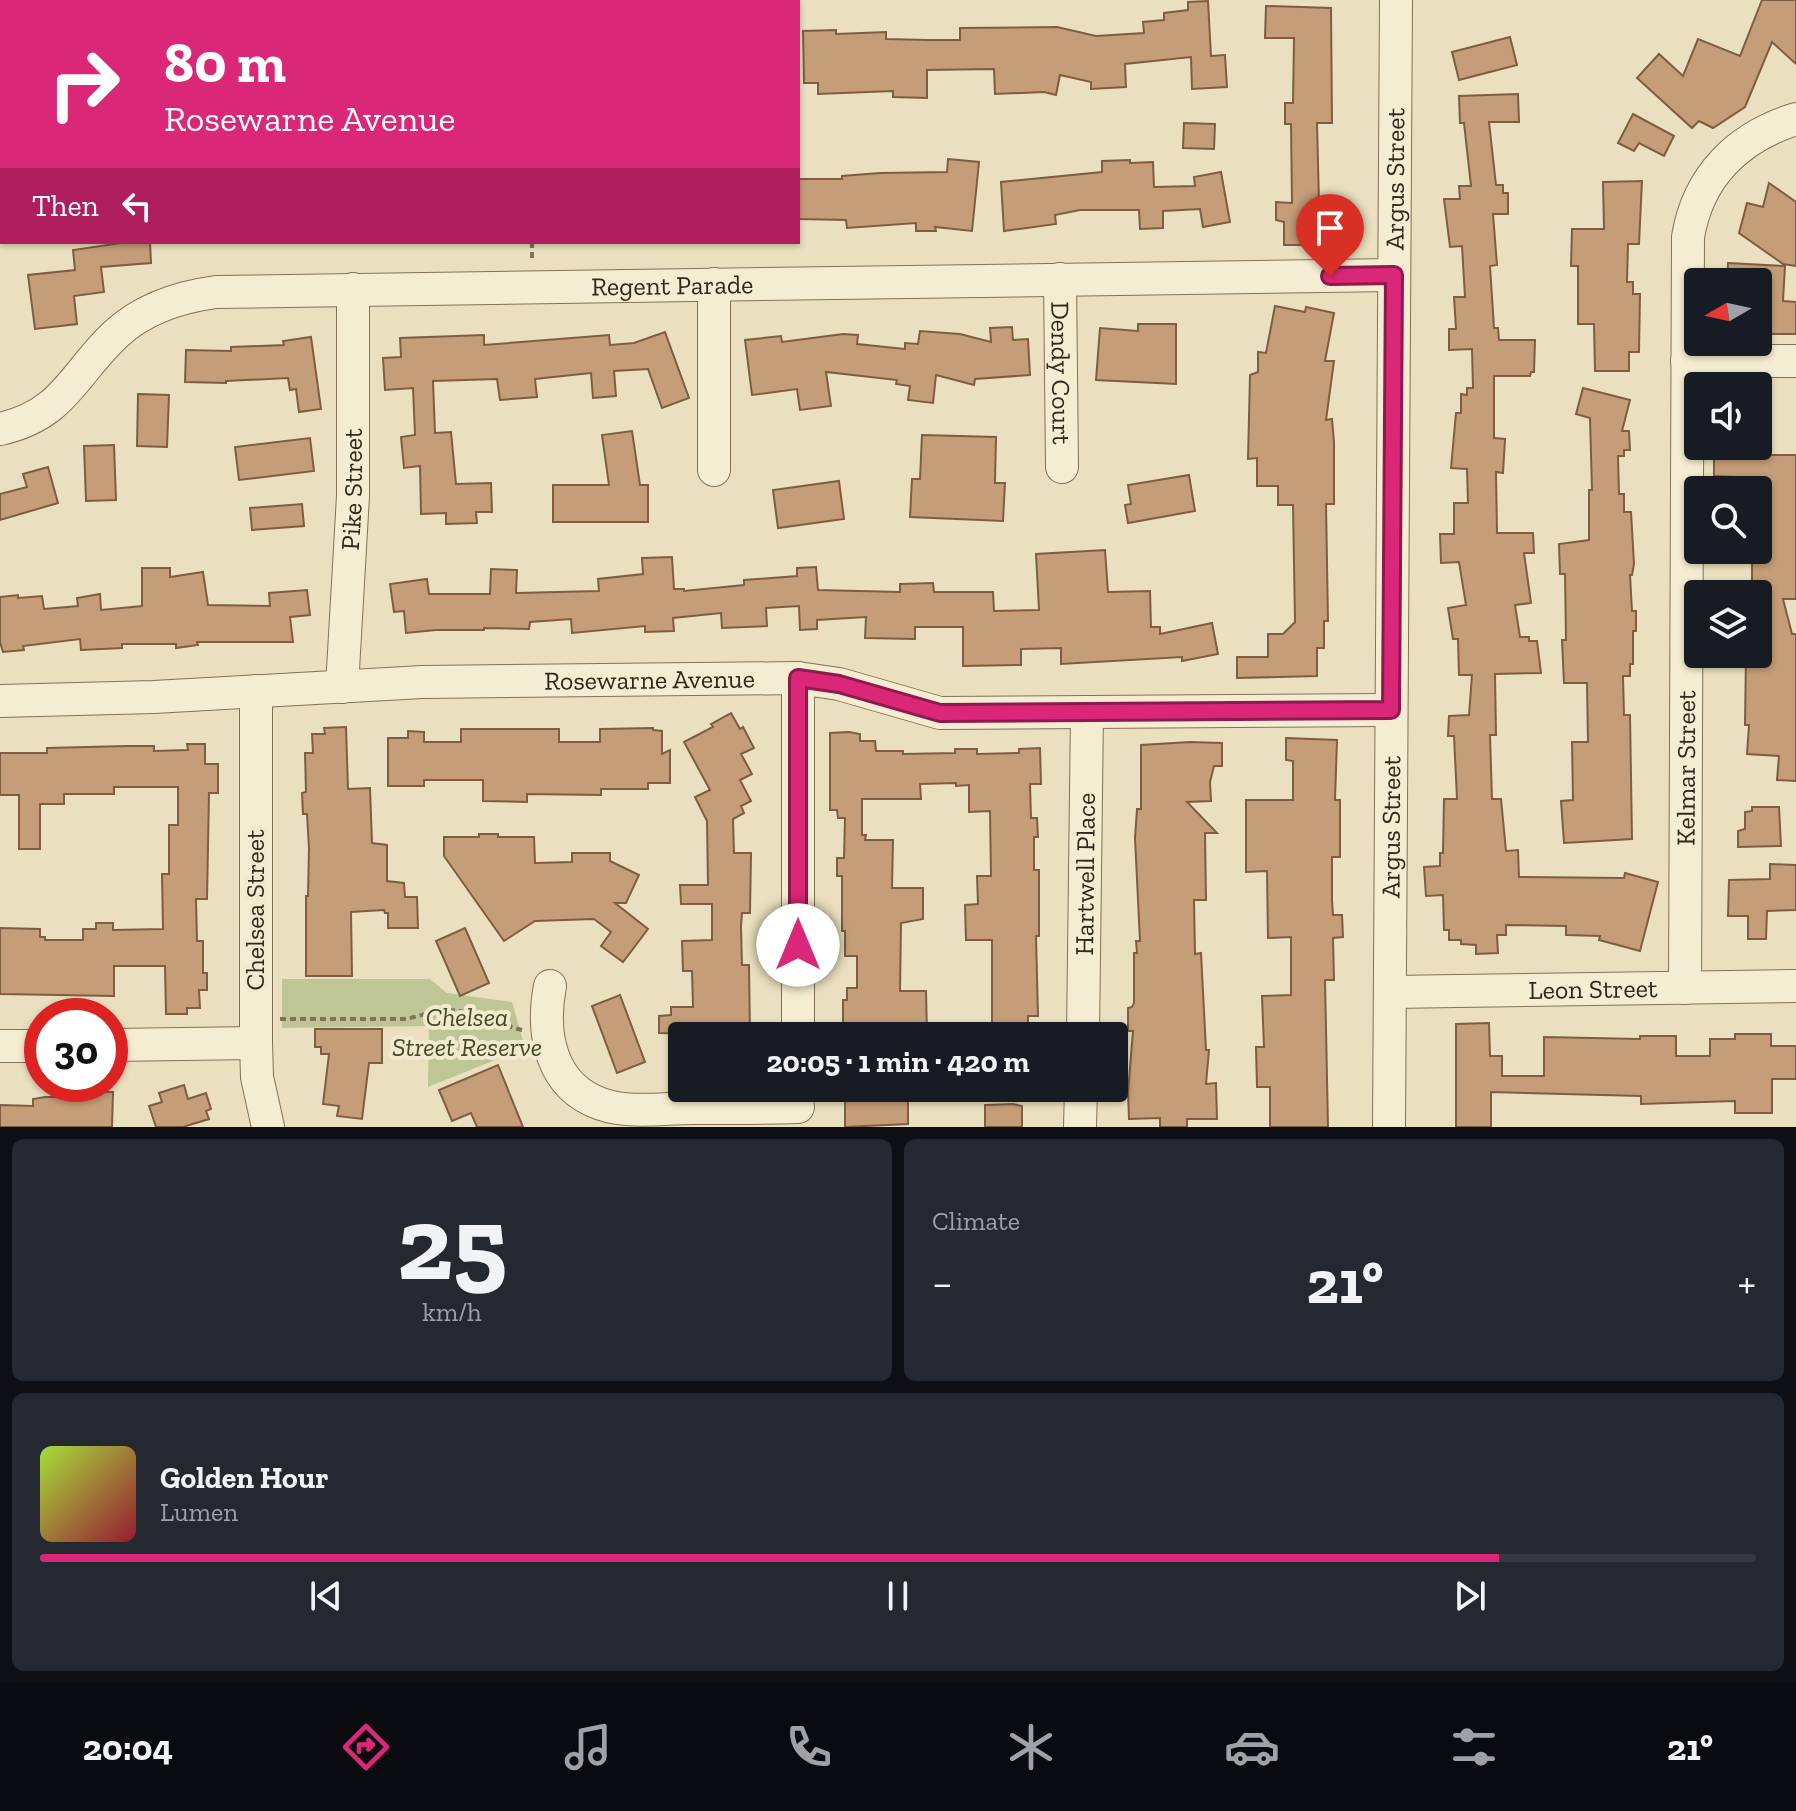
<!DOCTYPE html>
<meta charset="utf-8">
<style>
body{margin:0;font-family:"Zilla Slab",serif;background:#242831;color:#f1f3f6;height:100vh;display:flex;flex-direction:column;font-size:30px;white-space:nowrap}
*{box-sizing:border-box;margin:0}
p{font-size:26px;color:#9ea1a6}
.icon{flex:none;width:44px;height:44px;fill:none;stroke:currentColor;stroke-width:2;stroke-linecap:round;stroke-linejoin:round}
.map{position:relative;height:1127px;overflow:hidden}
.panel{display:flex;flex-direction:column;gap:12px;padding:12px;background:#0d0f14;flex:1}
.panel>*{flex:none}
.top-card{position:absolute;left:0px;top:0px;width:800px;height:244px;box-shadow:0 2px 6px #0004;background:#db2777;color:#fff;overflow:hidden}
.needle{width:52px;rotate:261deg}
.tools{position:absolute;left:1684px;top:268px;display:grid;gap:16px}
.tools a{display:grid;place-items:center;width:88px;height:88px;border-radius:8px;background:#171b24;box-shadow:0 2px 6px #0004;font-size:40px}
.speed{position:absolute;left:24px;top:998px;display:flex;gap:16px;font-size:40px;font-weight:700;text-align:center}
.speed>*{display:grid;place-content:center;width:104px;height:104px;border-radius:50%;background:#171b24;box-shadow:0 2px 6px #0004;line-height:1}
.speed .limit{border:12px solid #d22;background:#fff;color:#111}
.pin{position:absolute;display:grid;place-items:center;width:68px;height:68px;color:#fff;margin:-82px -34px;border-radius:50% 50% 50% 0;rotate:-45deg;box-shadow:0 0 8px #0007}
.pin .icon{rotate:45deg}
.me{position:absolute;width:88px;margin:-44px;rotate:0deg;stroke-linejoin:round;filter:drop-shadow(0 0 6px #0008)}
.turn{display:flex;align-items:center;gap:28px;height:168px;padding:0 32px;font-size:36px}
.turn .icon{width:104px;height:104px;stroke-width:2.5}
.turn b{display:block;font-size:56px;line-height:68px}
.then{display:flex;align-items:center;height:76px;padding:0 32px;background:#0003;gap:16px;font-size:30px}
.big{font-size:60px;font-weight:700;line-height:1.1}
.panel .widget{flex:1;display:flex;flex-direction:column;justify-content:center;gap:12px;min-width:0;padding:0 28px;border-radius:12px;background:#242831}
.panel .dial{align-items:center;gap:0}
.dial b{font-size:104px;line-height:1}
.song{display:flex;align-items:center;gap:24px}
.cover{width:96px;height:96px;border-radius:12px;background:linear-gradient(135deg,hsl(80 70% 55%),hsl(350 70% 35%))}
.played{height:8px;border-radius:4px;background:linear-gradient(90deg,#db2777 85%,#363941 85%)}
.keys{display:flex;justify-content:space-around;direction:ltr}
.heat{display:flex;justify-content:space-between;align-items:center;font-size:44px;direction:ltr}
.panel .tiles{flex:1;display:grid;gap:12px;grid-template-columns:1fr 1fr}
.widget:last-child{grid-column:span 2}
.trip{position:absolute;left:668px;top:1022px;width:460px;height:80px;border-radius:8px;background:#171b24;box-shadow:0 2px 6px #0004;font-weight:700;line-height:80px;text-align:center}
.dock{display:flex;height:128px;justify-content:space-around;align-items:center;background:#090b0e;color:#9ea1a6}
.dock .icon{width:56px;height:56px}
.dock .selected{color:#db2777}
.dock b{font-size:36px;color:#f1f3f6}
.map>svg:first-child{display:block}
</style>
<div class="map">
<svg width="1796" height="1127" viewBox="0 0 1796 1127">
<rect width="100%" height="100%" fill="#eae0bf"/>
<!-- green -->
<polygon fill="#bdc694" points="282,979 430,979 447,993 512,1002 525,1048 428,1087 429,1026 282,1028"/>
<!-- building -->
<g fill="#c59d78" stroke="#7e5d41" stroke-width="2">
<polygon points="1762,0 1796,0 1796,64 1772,42 1745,107 1713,128 1699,121 1692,128 1637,78 1659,54 1683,76 1698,39 1740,56"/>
<polygon points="1208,1 1211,56 1225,55 1227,87 1192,89 1191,57 1125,64 1126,87 1091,89 1091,82 1060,75 1056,95 1044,92 995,94 994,69 927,70 927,98 893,97 893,91 818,94 818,83 804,83 803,31 836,30 836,34 886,32 886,39 928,40 960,40 960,28 1057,27 1096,36 1144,33 1143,22 1164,20 1164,13 1188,10 1188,2"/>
<polygon points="1266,6 1331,8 1332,123 1317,123 1319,203 1327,203 1326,234 1311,233 1311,245 1284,245 1284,222 1276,220 1276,202 1292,203 1291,124 1285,124 1285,103 1293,103 1294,38 1265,38"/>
<polygon points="1510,37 1517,65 1459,80 1452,52"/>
<polygon points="1518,94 1519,122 1489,122 1496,185 1503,185 1503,193 1508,193 1508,214 1493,214 1497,265 1490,266 1494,328 1498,328 1499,340 1535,340 1534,372 1531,372 1530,376 1494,376 1494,438 1505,439 1503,473 1496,472 1497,533 1533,533 1534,553 1524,553 1531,603 1515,605 1520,637 1529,637 1529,641 1537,641 1541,673 1495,674 1496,735 1490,735 1492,799 1501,799 1506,851 1518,850 1519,877 1624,878 1625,873 1658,882 1640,951 1599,940 1600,936 1566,935 1566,926 1506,925 1506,935 1497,935 1498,953 1476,954 1476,945 1461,944 1461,940 1449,940 1449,930 1444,930 1443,895 1426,896 1424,867 1440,866 1440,853 1443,853 1444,799 1457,799 1454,736 1448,736 1449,716 1469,715 1472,675 1459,675 1458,639 1453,639 1448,608 1466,605 1459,562 1441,563 1440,534 1454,534 1454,503 1468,503 1467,469 1451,468 1456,413 1461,413 1461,394 1467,395 1467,388 1473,388 1472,349 1449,350 1449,329 1456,329 1454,297 1465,297 1462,246 1450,247 1444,199 1460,199 1459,186 1471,186 1464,123 1460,123 1459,96"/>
<polygon points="1633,114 1674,136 1664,156 1639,143 1634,151 1618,143"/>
<polygon points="1184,123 1215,124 1214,149 1183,148"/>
<polygon points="948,159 979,162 972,231 935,227 936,231 916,231 916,223 847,228 846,220 798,219 798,179 842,179 842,176 880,173 947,172"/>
<polygon points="1130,160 1130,163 1153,162 1154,187 1195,186 1194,177 1221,172 1230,222 1203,227 1200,209 1163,211 1163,228 1140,229 1139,210 1080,210 1055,215 1056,224 1004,231 1001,182 1102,172 1102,161"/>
<polygon points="1642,181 1639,244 1628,244 1627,282 1633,282 1633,294 1640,294 1639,352 1629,352 1629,371 1595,371 1594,324 1578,324 1578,266 1571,266 1572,229 1604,229 1603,182"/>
<polygon points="1769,183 1796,202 1796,266 1783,264 1739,233 1747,203 1763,207"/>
<polygon points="128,242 150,242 151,263 101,267 104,292 74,296 77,324 35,329 28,275 75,270 73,250"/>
<polygon points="1728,263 1785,266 1783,301 1796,302 1796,334 1758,334 1758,282 1727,282"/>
<polygon points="1275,306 1305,312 1306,307 1334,313 1325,361 1334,361 1326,420 1332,419 1334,442 1334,504 1326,504 1328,621 1324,621 1324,648 1317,648 1317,676 1237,678 1237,657 1268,657 1268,634 1283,634 1295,622 1293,505 1278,505 1278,486 1257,486 1257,458 1248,459 1250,375 1258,372 1258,352 1266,353"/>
<polygon points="1138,324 1176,324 1176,384 1096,380 1100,328 1138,331"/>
<polygon points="1012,327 1013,340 1028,339 1030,375 975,379 974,385 936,375 933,403 908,400 910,386 896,384 897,380 826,372 831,406 800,410 797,389 752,395 745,340 781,336 782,342 843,334 858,335 857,344 905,349 905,343 918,344 920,331 960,334 991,342 990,328"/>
<polygon points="665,332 689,398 662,408 648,369 614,371 616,396 593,398 591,373 535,379 537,397 500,400 497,379 433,381 435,433 451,432 456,484 491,483 492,512 476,512 477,523 446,524 446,513 421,514 420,466 404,468 401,437 415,435 413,388 385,390 383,358 401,357 400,338 484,335 484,345 609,335 610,345 634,343"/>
<polygon points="311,337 321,409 299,412 296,389 290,390 288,378 226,381 226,383 185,382 186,350 231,351 231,347 284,345 283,341"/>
<polygon points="1583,388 1630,400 1622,431 1629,431 1630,450 1624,450 1624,456 1618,456 1619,494 1624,494 1624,512 1631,512 1634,564 1632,575 1630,575 1632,611 1636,611 1636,631 1633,631 1633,664 1630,664 1630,676 1623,676 1624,715 1630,715 1632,839 1564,843 1561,801 1573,800 1572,742 1588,742 1587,683 1564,683 1562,640 1566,640 1565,574 1560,574 1559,544 1589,540 1589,490 1592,490 1590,418 1576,414"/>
<polygon points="138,394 169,395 167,447 137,446"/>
<polygon points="632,431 640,485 648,485 648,522 553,522 553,485 609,485 602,435"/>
<polygon points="922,435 996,437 995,483 1005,483 1003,521 910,517 912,479 920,479"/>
<polygon points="310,438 314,471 239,480 235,447"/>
<polygon points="114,445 116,500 86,501 84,446"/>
<polygon points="1732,446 1769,446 1770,455 1796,455 1796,599 1783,599 1792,634 1796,634 1796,781 1777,780 1779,756 1747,754 1749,725 1745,725 1746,654 1758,654 1758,594 1752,594 1752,550 1758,550 1758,490 1736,490 1736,477 1714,476 1714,453 1732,454"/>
<polygon points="48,467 58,503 0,520 0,494 27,487 23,474"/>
<polygon points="1189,475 1195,511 1128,523 1125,505 1131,504 1128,485"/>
<polygon points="839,481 844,519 778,528 773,490"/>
<polygon points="302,504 304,526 252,530 250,508"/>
<polygon points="1105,550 1108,592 1150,591 1151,627 1160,627 1160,634 1212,623 1218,654 1182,661 1182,657 1061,664 1061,648 1021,649 1021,665 963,666 963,627 915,627 915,639 865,638 866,617 817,620 817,629 800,630 799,606 766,608 767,626 722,628 721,613 673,618 674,631 645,632 645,626 572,633 571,619 530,622 529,629 484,628 484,630 436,630 406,633 404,611 394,612 390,584 427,579 429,594 490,594 491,569 517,570 516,593 599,591 598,579 643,574 642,558 672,557 674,589 684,589 684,591 744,585 744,580 797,576 797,568 816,567 818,590 900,592 900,584 933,583 934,592 993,592 994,611 1039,610 1036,554"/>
<polygon points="142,568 170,568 170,577 203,572 208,605 270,606 269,593 307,590 310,615 290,617 293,642 197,642 198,645 176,648 176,644 122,644 122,648 81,650 80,639 23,646 24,650 3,652 0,642 0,597 18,595 18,598 42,596 44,609 78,606 77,598 100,594 101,610 142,606"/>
<polygon points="731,713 740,729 743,727 754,748 741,754 752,774 740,780 751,801 741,806 744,813 733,819 734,853 751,853 750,913 742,913 741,926 742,965 749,965 750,1036 659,1033 659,1016 671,1015 671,1007 693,1007 692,971 683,971 682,941 712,940 712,904 681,904 680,885 708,885 707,821 695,797 710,790 684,742 713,727 711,724"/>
<polygon points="346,727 348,789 370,788 372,843 387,845 387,881 404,883 405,897 417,897 418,928 388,928 388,913 385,913 384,910 351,912 352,976 306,976 306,896 308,896 309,848 307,814 303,814 302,793 306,792 305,753 313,753 312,734 325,734 324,728"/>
<polygon points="653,728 653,730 662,731 662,754 670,750 670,783 648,783 648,789 601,789 601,795 527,794 527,802 483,801 483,780 424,780 424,786 388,786 388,738 408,738 408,731 424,732 424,742 461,742 461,729 559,729 559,742 600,742 600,729"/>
<polygon points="849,732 860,734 860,741 875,741 876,751 903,751 903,754 955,753 955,749 977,749 977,754 1019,753 1019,749 1040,748 1041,784 1030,784 1031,818 1037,818 1038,837 1034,837 1034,870 1039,870 1039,936 1036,936 1038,1016 1028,1016 1028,1036 992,1036 992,940 966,940 965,905 978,904 977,876 991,876 990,811 969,812 969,785 956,786 956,783 920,784 921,799 862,799 862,835 866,835 865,840 893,840 892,888 923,888 923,919 901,923 900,991 926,991 927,1036 852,1036 852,1027 843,1027 843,1000 847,1000 847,988 857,988 857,956 845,956 845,931 842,931 842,876 837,876 837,858 844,858 845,818 838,818 837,810 830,810 830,733"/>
<polygon points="1286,738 1337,740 1335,800 1340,800 1340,857 1332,857 1332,900 1333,915 1342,915 1343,937 1333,938 1334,980 1325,980 1328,1127 1270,1127 1270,1087 1257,1087 1256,1047 1264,1047 1262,996 1291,995 1291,937 1268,938 1267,871 1246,872 1246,800 1293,800 1293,761 1286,760"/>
<polygon points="1190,742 1222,743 1222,766 1214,766 1210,782 1211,801 1187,802 1217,833 1205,833 1206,900 1194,900 1195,954 1201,953 1206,1050 1209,1050 1206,1084 1216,1083 1217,1119 1187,1119 1187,1127 1160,1127 1160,1118 1129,1119 1128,1092 1133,1031 1128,1031 1128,1008 1132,1007 1134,1003 1134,953 1137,953 1136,941 1140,941 1135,838 1137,809 1141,809 1141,745"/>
<polygon points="187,744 205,744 205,764 218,764 218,793 209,793 207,899 196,899 197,941 203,941 203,973 207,973 207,990 199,990 200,1008 187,1008 187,1014 166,1014 165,966 114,966 114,996 0,994 0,928 40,929 40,937 45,937 45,940 83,940 83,929 96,929 96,923 113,923 113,930 163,929 162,874 169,874 169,825 178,825 178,787 114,787 114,794 64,794 64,804 40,804 40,849 19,849 19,795 0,795 0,753 47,753 47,748 126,746 154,746 154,751 188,750"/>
<polygon points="1752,807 1779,807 1781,846 1738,847 1738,831 1745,829 1745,812 1752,811"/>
<polygon points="479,834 498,834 498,837 534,837 535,863 572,862 572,853 610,853 610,861 639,875 626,903 615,903 648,929 623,962 601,946 611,932 594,919 535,921 504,941 444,856 444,837 479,837"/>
<polygon points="1770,864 1796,865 1796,910 1767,911 1766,939 1748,939 1748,916 1728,916 1729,880 1770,879"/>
<polygon points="465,928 489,983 460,996 436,941"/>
<polygon points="620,995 645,1062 617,1073 592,1006"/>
<polygon points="1489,1023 1490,1056 1502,1056 1502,1076 1544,1076 1544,1037 1640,1039 1640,1036 1676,1036 1676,1056 1710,1056 1710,1039 1735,1039 1735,1034 1771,1034 1771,1046 1796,1046 1796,1079 1772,1079 1772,1113 1735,1113 1735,1101 1641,1104 1641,1096 1491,1092 1491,1127 1456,1127 1456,1024"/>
<polygon points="315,1029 382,1029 382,1063 369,1063 362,1119 337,1116 339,1106 323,1104 329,1054 321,1054 321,1047 315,1047"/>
<polygon points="498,1065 523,1127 477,1127 471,1113 452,1121 439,1090"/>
<polygon points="184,1085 188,1099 206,1093 211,1109 206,1111 209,1119 183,1127 156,1127 149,1106 162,1102 159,1093"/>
<polygon points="83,1092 113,1092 112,1127 0,1127 0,1105 33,1106 33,1099 45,1097 83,1097"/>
<polygon points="845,1095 908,1096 908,1124 845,1127"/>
<polygon points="1013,1104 1022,1106 1022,1127 985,1127 985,1105"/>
</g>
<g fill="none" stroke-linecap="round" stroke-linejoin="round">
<!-- minor casing -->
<g stroke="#817159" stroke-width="34">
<g id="minor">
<path id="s1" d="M 1060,279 L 1062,467"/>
<polyline points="1687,361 1796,361"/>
<path id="s2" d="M 0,429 C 64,415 73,374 116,334 C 144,308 179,297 216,292 L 1394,275"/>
<polyline points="714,470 714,284"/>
<path id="s3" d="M 342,687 L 353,496 L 353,289"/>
<polyline points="256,691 256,1043 257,1077 268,1127"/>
<path id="s4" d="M 0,701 L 154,697 L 422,682 L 798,678 L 839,684 L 940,713 L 1391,710"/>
<path d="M 550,986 C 541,1033 550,1086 601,1104 C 629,1114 664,1108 693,1108 C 728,1108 763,1108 798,1107"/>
<path id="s5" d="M 1685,988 L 1688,237 C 1698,176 1738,137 1796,119"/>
<path id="s6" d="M 1391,992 L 1796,986"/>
<polyline points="798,1036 798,678"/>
<path id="s7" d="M 1083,1036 L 1087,712"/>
<polyline points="110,1045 256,1043"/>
<polyline points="0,1046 42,1046"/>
<polyline points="1080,1127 1081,1088"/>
<path id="s8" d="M 1389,1127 L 1396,0"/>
</g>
</g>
<!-- path -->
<g stroke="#817159" stroke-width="4" stroke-dasharray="6 4" stroke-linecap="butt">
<polyline points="532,242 532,262"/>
<path d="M 280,1019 L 403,1019 C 418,1018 434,1009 447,1010 C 474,1010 497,1024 522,1030"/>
</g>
<!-- minor -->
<use href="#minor" stroke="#f5edd1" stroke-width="32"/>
</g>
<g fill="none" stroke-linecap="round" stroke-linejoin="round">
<!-- route casing -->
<g stroke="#8e194d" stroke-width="20">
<polyline id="route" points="798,945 798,678 839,684 940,713 1391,710 1394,275 1330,276"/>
</g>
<!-- route -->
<use href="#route" stroke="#db2777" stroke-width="14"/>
</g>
<g text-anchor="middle" stroke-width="8" stroke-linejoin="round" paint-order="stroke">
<!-- street labels -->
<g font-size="26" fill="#32281c" stroke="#f2eace">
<text dy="9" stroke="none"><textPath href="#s8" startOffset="948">Argus Street</textPath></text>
<text dy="9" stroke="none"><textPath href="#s2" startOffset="720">Regent Parade</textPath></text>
<text dy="9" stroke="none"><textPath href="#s1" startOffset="94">Dendy Court</textPath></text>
<text dy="9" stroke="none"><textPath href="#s3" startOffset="198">Pike Street</textPath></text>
<text dy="9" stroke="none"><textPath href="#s4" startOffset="650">Rosewarne Avenue</textPath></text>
<text dy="9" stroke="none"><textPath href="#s5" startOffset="220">Kelmar Street</textPath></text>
<text dy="9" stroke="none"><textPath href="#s8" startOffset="300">Argus Street</textPath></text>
<text dy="9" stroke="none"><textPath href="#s7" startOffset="162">Hartwell Place</textPath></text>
<text transform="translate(255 910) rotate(-90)" y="9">Chelsea Street</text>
<text dy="9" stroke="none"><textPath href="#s6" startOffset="202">Leon Street</textPath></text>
</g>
<!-- park labels -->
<g font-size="26" font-style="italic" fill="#404c24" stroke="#f2eace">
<text x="467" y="1026">Chelsea<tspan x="467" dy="30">Street Reserve</tspan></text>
</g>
</g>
</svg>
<div class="tools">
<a><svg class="needle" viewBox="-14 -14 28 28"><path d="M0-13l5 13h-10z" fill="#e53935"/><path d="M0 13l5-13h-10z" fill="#9ea1a6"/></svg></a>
<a><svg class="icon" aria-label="sound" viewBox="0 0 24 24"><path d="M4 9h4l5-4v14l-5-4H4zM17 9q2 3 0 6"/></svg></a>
<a><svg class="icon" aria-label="search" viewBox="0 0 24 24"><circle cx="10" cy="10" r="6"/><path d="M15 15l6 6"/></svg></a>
<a><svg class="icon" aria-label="layers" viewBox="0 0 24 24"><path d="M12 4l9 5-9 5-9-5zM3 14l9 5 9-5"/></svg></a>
</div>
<div class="speed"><div class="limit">30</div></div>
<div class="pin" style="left:1330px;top:276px;background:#d93025"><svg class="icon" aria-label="arrive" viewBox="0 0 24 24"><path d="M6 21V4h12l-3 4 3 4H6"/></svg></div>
<svg class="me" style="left:798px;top:945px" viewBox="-20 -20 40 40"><circle r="19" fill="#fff"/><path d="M0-13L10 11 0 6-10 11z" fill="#db2777"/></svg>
<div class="trip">20:05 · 1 min · 420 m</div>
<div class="top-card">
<div class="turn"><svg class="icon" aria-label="right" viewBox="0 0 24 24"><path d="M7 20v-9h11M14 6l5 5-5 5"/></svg><div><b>80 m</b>Rosewarne Avenue</div></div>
<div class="then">Then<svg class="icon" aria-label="left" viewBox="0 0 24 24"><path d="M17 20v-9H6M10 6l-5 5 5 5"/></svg></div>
</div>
</div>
<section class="panel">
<div class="tiles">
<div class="widget dial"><b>25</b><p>km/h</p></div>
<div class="widget"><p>Climate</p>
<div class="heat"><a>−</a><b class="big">21°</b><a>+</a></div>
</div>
<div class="widget">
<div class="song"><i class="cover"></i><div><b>Golden Hour</b><p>Lumen</p></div></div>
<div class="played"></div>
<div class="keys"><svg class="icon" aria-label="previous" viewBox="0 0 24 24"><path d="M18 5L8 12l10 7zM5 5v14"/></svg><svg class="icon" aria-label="pause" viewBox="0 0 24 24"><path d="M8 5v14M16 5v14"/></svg><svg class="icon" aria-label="next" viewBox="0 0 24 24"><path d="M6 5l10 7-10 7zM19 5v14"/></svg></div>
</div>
</div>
</section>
<nav class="dock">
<b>20:04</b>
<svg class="icon selected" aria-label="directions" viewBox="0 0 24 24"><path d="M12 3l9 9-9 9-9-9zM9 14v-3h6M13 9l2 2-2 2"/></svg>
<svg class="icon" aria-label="music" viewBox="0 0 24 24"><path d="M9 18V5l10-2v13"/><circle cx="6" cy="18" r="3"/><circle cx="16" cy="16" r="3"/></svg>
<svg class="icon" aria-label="phone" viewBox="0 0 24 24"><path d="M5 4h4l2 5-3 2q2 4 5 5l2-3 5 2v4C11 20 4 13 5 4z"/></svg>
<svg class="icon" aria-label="climate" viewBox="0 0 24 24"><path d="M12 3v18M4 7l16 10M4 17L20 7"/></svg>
<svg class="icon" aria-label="car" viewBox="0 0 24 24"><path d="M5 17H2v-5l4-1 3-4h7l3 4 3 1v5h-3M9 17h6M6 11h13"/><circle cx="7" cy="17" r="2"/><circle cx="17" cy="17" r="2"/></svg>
<svg class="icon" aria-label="filters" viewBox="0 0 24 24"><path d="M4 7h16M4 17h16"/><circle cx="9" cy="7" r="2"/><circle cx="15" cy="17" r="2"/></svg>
<b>21°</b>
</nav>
